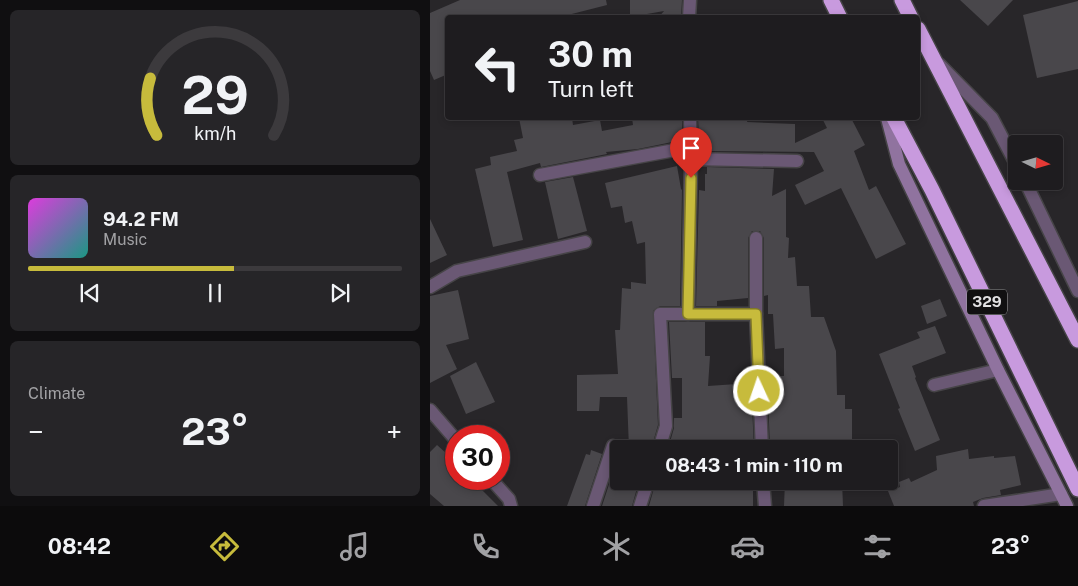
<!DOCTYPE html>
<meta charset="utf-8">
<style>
body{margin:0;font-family:"Public Sans",sans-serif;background:#262528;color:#f1f3f6;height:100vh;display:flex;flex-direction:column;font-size:19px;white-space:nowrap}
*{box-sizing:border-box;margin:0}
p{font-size:16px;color:#a1a1a4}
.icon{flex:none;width:28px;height:28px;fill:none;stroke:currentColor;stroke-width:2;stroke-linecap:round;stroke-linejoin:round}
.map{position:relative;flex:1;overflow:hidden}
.side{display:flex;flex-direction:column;gap:10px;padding:10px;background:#100f11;width:430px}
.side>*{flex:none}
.top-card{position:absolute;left:15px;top:15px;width:475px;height:105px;border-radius:5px;box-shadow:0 2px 8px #0003,0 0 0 1px #3c3a3d;background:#1e1c1f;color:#f1f3f6;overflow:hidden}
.needle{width:32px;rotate:95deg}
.controls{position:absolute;left:578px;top:135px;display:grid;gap:10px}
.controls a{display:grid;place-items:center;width:55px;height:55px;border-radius:5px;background:#1e1c1f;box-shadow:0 2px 8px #0003,0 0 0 1px #3c3a3d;font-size:25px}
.speed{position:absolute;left:15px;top:425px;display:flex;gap:10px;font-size:25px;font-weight:700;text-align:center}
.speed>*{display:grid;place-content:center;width:65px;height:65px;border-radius:50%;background:#1e1c1f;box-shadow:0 2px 8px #0003,0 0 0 1px #3c3a3d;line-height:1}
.speed .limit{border:8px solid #d22;background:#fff;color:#111}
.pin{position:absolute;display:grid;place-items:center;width:42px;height:42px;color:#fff;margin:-51px -21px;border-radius:50% 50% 50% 0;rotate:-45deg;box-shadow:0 0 5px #0007}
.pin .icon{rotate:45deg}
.me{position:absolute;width:55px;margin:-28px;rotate:357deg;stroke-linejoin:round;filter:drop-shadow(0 0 4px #0008)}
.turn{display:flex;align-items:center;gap:18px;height:105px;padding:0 20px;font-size:22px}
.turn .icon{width:65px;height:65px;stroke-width:2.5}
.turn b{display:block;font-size:35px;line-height:42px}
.big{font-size:38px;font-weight:700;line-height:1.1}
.side .widget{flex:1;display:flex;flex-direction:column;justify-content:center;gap:8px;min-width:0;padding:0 18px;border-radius:8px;background:#262528}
.side .dial{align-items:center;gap:0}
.dial svg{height:130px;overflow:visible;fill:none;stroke:#3c3a3d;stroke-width:7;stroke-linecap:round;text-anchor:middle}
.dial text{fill:#f1f3f6;stroke:none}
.song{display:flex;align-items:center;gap:15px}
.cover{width:60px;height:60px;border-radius:8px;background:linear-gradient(135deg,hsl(300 70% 55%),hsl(170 70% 35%))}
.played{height:5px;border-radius:2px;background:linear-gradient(90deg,#c7bb3c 55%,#3c3a3d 55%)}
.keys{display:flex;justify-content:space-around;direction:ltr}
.heat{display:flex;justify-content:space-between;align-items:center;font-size:28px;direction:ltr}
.trip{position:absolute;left:180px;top:440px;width:288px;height:50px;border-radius:5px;background:#1e1c1f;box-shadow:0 2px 8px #0003,0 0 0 1px #3c3a3d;font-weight:700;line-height:50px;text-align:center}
.menu{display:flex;height:80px;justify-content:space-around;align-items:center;background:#0c0b0c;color:#a1a1a4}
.menu .icon{width:35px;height:35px}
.menu .current{color:#c7bb3c}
.menu b{font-size:22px;color:#f1f3f6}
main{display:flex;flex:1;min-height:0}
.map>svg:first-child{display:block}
</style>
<main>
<section class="side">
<div class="widget dial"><svg viewBox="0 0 100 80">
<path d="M14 69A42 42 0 1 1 86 69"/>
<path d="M14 69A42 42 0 0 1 10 34" stroke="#c7bb3c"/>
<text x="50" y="56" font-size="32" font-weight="700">29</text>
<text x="50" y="72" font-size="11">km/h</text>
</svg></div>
<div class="widget">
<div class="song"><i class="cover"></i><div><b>94.2 FM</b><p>Music</p></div></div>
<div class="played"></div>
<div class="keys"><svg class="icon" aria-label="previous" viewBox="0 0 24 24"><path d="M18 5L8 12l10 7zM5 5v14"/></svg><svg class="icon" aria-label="pause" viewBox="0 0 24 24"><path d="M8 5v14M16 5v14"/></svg><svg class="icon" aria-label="next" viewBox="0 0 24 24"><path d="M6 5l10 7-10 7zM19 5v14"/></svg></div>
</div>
<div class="widget"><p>Climate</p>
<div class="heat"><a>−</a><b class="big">23°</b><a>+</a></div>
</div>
</section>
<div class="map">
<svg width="648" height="506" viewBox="0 0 648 506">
<rect width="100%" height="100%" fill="#282629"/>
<!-- building -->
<g fill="#49474b">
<polygon points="30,0 176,0 177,5 126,18 18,18 18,74 4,80 0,71 0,13"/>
<polygon points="200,0 252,0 251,18 228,18 234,11 200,17"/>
<polygon points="530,0 583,0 558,26"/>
<polygon points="648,1 648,69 607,78 593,15"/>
<polygon points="89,118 142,118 143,125 170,120 172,131 203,125 202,118 252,118 252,140 208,149 176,152 177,154 111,167 110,163 77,172 93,240 63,247 45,169 61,165 60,157 87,151 84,140 93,138"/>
<polygon points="268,118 318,118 317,122 365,124 365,143 397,128 392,118 421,118 435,145 424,151 439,190 446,186 476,244 446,259 411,188 375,205 365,185 394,171 384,152 278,151 279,139 269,138"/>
<polygon points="247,166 251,189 252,190 250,306 230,306 223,311 228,425 221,449 199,449 197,397 170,397 169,411 147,411 147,375 188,374 185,330 190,330 192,288 201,289 201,282 216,284 215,242 207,244 202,221 195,223 192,206 181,208 175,183"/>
<polygon points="277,167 344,169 342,196 356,189 356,237 359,238 358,258 365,257 367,286 379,286 381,317 394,317 406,351 407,395 415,395 415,409 422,409 422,449 340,449 338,396 350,396 350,376 354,376 354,348 345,349 343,314 338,314 338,295 334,296 334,238 330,231 322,231 318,238 318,298 287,301 287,306 266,306 269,190 275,191 275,174 277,174"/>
<polygon points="143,177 157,231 128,239 115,182"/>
<polygon points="0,219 17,255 0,263"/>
<polygon points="28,290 39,339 16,345 27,369 0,383 0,296"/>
<polygon points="510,299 517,316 497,324 491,306"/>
<polygon points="239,322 275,322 275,356 280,356 278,386 321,383 324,449 238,449 244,428 244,418 252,418 252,378 242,378"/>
<polygon points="505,326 516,353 482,366 486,377 485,378 510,440 485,451 468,409 470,408 449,354 490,338 487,332"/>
<polygon points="46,362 65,402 36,414 20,376"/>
<polygon points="7,445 26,462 26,479 41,479 68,506 14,506 0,494 0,452"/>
<polygon points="538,449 539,459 564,456 564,458 585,456 591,485 570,490 571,495 553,498 543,502 544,506 464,506 458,491 470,487 469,482 479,478 481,482 507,470 506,456"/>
<polygon points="161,450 172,454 155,506 137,506 156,454 160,455"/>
<polygon points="187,460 189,460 189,481 209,481 202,506 172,506"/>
<polygon points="226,481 323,481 323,506 219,506"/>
<polygon points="355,481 412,481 413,506 354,506"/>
</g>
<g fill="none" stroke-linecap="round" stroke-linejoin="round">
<!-- street casing -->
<g stroke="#464447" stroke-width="15">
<g id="street">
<polyline points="259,18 260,0"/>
<polyline points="509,64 562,118 586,164"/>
<polyline points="260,118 261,159 258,314 326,314 332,449"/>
<polyline points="261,159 367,161"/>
<polyline points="110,175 261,147"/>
<polyline points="595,181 648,291"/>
<polyline points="326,238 326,314"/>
<polyline points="0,287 27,271 155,242"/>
<polyline points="504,385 568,370"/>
<polyline points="0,410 26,440"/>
<polyline points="229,449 236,426 230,314 258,314"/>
<polyline points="61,479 79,499 81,506"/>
<polyline points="333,481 335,506"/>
<polyline points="163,506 183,446"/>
<polyline points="210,506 218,481"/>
<polyline points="554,506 631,494"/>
</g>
</g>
<!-- secondary casing -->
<g stroke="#464447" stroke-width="15">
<polyline id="secondary" points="457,118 469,164 568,370 637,506"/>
</g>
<!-- highway casing -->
<g stroke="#464447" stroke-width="18">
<g id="highway">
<polyline points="401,0 410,18"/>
<polyline points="472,0 481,18"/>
<polyline points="488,29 648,340"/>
<polyline points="464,118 502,190 648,489"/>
</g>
</g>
<!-- street -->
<use href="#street" stroke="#6a5874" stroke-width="12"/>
<!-- secondary -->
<use href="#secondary" stroke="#90739f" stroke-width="12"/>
<!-- highway -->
<use href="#highway" stroke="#c89ade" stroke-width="15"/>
</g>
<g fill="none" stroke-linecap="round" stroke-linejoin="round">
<!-- route casing -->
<g stroke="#817a27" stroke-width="12">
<polyline id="route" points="261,178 258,314 326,314 329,391"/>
</g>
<!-- route -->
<use href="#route" stroke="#c7bb3c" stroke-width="9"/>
</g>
<g text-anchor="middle" stroke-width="5" stroke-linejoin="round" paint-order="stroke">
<!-- shield labels -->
<rect fill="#111011" stroke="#a3a2a4" stroke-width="1" x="537" y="289.5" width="40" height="25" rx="4"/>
<g font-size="15" font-weight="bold" fill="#e2e1e3">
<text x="557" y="307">329</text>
</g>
</g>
</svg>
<div class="controls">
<a><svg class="needle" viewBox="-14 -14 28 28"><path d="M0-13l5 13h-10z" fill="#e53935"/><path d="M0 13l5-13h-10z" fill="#a1a1a4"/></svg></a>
</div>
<div class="speed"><div class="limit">30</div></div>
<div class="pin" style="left:261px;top:178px;background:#d93025"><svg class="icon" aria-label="arrive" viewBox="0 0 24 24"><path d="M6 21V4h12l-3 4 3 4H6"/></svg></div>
<svg class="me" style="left:329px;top:391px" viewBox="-20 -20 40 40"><circle r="17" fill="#c7bb3c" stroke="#fff" stroke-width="3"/><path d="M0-11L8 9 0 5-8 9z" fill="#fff"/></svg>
<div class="trip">08:43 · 1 min · 110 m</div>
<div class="top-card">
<div class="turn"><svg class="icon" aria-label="left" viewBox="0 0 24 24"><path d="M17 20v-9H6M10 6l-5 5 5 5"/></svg><div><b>30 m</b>Turn left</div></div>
</div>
</div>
</main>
<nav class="menu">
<b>08:42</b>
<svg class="icon current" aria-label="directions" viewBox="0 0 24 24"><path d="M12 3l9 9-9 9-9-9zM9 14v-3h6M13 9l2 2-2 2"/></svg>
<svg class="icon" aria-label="music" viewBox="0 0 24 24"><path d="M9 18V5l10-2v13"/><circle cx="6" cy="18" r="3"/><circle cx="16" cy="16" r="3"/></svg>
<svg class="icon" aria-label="phone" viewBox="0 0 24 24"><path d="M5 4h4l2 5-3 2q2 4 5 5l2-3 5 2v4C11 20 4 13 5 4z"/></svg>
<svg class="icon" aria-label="climate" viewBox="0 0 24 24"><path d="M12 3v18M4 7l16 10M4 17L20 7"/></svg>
<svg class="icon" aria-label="car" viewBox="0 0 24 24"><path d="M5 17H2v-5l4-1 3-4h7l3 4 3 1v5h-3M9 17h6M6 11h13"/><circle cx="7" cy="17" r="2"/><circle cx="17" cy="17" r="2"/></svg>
<svg class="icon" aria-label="filters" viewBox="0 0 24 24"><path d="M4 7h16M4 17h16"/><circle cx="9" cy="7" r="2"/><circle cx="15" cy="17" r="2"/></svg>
<b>23°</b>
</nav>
